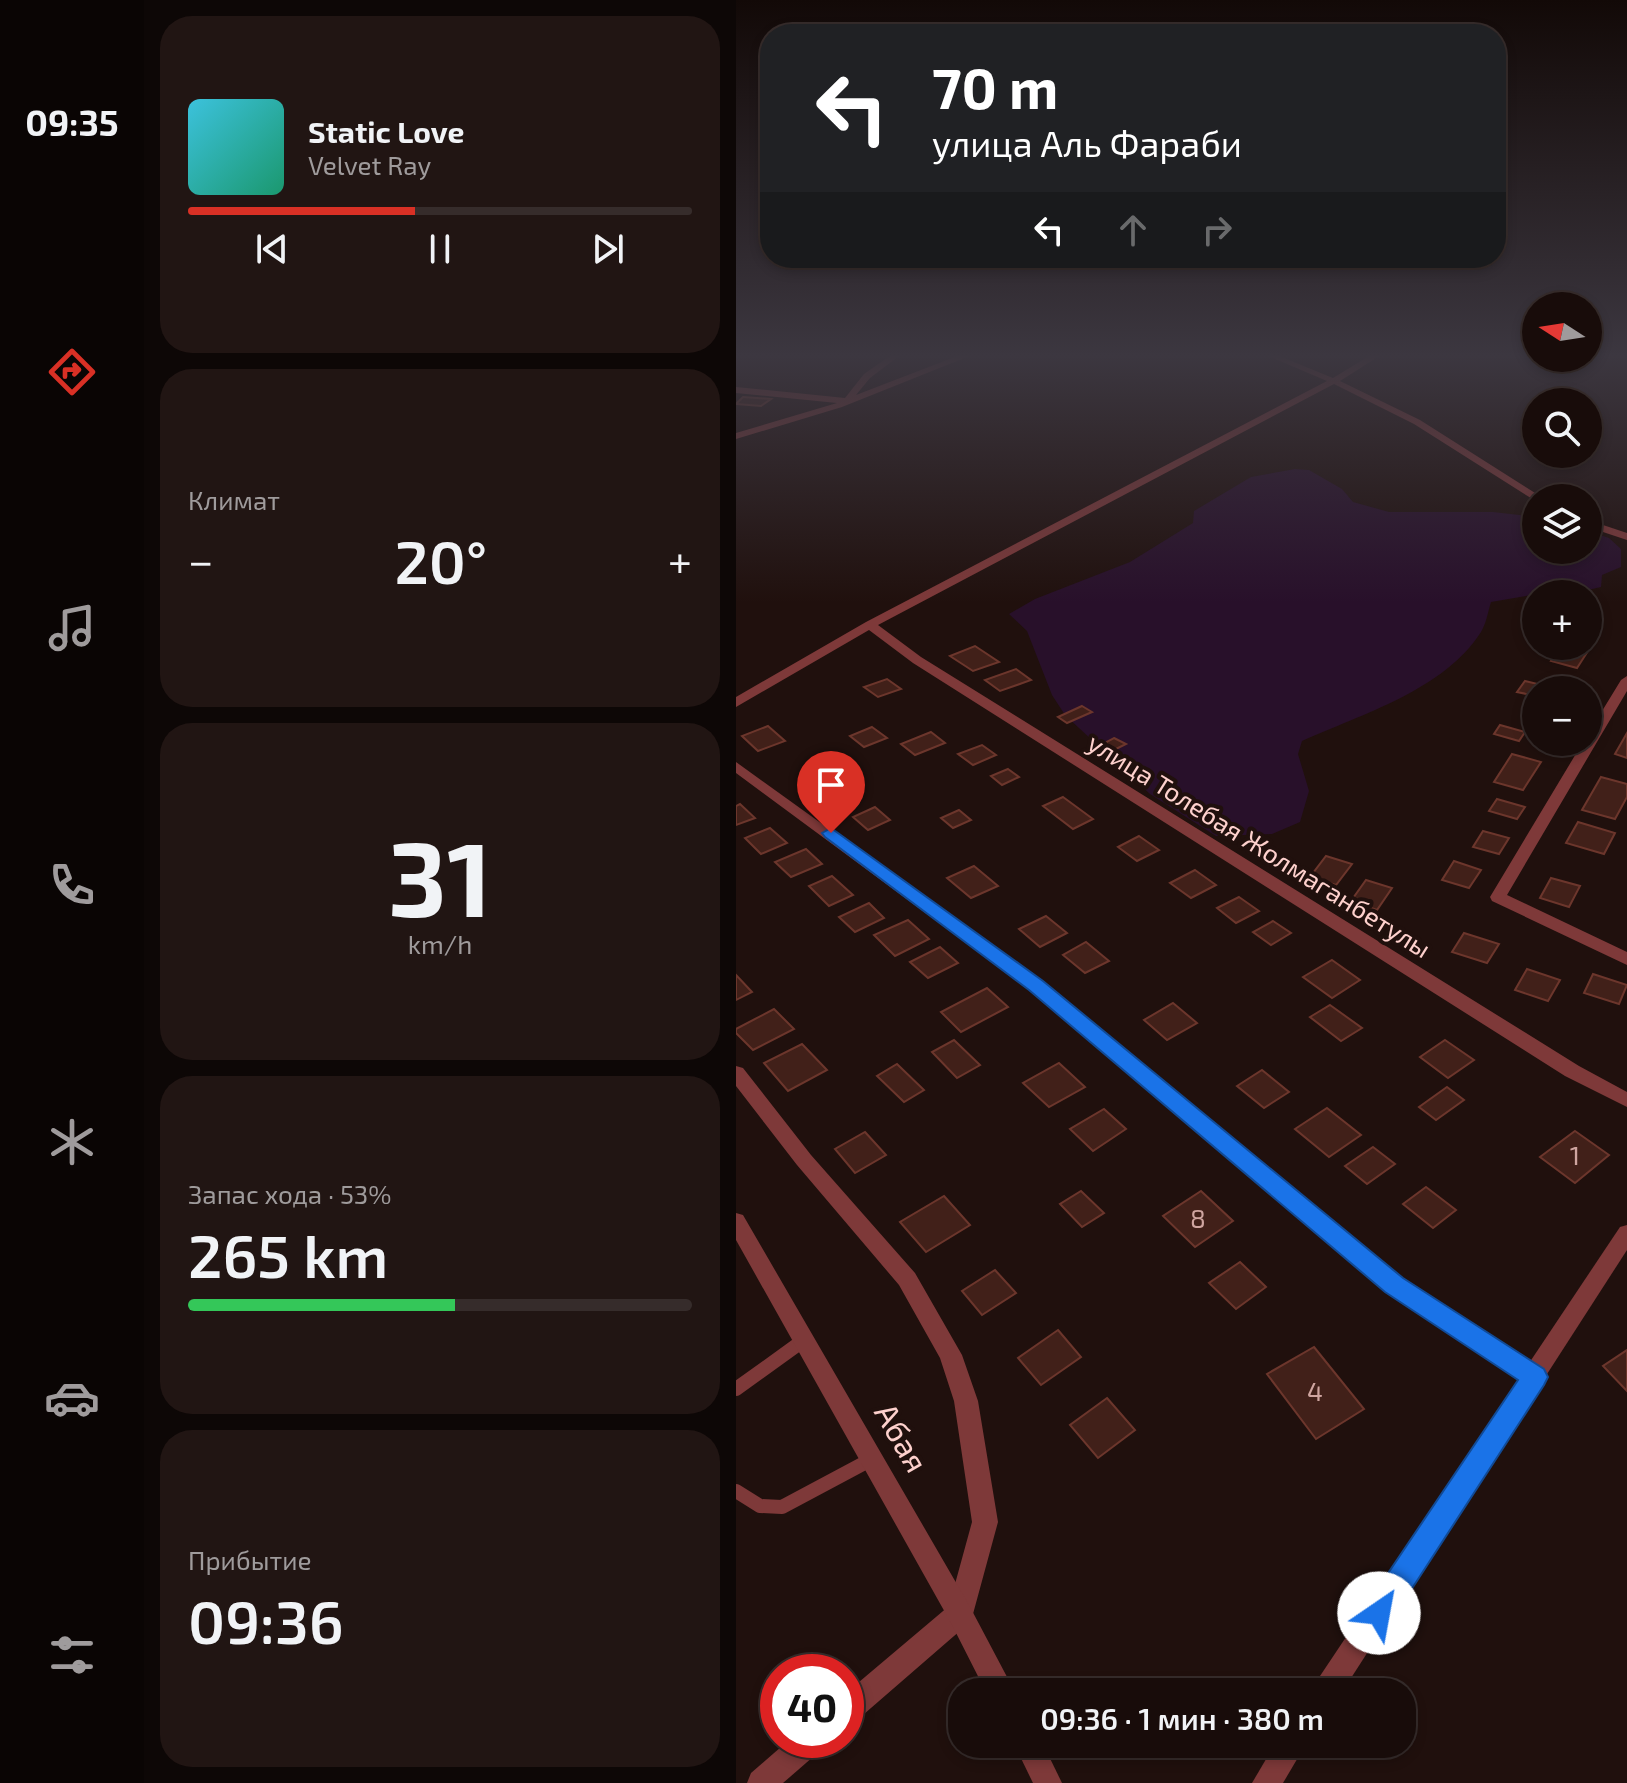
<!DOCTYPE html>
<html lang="ru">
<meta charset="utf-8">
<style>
body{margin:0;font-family:"Exo 2",sans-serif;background:#211513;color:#f1f3f6;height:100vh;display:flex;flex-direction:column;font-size:30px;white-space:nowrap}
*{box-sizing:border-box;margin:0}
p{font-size:26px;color:#9f9b9c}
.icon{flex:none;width:44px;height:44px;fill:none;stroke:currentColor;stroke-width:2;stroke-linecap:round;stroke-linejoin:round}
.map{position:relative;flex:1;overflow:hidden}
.details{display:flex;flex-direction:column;gap:16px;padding:16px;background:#0d0706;width:592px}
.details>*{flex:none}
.banner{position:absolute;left:24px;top:24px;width:746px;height:244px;border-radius:32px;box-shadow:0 4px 12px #0003,0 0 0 2px #362c2b;background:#202124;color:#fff;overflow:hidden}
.needle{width:52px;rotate:282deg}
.tools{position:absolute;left:786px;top:292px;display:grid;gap:16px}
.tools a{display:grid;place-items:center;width:80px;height:80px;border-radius:50%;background:#180c0a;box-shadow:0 4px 12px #0003,0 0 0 2px #362c2b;font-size:40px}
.speed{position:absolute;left:24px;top:1654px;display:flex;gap:16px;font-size:40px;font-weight:700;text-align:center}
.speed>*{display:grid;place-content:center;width:104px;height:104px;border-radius:50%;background:#180c0a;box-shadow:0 4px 12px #0003,0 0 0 2px #362c2b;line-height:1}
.speed .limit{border:12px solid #d22;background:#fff;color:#111}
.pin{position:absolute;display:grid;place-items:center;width:68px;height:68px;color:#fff;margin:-82px -34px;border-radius:50% 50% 50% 0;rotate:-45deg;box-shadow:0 0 8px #0007}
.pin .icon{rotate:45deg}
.me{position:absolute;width:88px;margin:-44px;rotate:33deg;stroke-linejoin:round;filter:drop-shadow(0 0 6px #0008)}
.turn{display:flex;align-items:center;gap:28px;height:168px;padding:0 40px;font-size:36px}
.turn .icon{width:104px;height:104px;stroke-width:2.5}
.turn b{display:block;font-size:56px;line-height:68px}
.lanes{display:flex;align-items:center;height:76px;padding:0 40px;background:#0003;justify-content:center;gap:40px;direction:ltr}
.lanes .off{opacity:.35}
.big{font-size:60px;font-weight:600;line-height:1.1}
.details .tile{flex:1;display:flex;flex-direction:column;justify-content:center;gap:12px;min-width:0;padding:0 28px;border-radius:32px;background:#211513}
.details .dial{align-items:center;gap:0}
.dial b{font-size:104px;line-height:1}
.song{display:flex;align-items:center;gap:24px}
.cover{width:96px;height:96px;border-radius:12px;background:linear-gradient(135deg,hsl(190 70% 55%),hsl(160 70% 35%))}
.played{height:8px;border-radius:4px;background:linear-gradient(90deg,#d93025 45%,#362c2b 45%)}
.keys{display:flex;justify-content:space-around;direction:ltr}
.heat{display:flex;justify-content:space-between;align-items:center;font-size:44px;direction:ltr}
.charge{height:12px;border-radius:6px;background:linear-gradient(90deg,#34c759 53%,#362c2b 0)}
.trip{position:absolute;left:212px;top:1678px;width:468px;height:80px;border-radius:32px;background:#180c0a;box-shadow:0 4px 12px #0003,0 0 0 2px #362c2b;font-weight:600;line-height:80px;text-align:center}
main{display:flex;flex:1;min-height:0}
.tab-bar{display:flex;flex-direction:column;width:144px;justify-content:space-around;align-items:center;background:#0a0504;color:#9f9b9c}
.tab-bar .icon{width:56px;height:56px}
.tab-bar .selected{color:#d93025}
.tab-bar b{font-size:36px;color:#f1f3f6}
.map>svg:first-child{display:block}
</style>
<main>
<nav class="tab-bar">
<b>09:35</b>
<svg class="icon selected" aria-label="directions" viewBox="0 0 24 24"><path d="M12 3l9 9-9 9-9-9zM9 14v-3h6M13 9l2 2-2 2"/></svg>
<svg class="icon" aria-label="music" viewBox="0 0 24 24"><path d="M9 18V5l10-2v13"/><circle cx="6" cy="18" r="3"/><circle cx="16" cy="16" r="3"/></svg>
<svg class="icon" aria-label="phone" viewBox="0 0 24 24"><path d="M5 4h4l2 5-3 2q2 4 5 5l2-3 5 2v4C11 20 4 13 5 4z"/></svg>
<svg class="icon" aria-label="climate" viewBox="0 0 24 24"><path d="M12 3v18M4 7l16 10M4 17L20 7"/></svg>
<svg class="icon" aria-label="car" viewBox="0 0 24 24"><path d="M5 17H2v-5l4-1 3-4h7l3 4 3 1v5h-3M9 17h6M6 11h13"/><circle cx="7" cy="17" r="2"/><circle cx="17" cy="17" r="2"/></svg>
<svg class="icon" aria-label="filters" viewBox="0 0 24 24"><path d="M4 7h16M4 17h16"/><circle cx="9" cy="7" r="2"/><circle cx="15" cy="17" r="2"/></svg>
</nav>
<section class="details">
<div class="tile">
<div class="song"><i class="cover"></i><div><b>Static Love</b><p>Velvet Ray</p></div></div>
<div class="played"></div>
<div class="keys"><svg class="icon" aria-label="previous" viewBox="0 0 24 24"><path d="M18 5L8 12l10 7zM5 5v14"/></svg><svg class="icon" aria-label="pause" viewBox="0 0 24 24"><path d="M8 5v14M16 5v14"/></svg><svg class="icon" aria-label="next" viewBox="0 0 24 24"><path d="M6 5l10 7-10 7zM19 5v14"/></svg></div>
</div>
<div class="tile"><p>Климат</p>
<div class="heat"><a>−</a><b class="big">20°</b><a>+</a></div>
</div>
<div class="tile dial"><b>31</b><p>km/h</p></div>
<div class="tile"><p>Запас хода · 53%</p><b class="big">265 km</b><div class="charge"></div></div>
<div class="tile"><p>Прибытие</p><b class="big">09:36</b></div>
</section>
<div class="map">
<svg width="891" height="1783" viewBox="0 0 891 1783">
<rect width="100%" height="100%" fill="#20100d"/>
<!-- green -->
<path fill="#28102a" d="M 559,469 L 573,470 L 606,489 L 617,502 L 653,512 L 757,512 L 800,517 L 800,550 L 852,550 L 852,531 L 873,538 L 885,549 L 885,567 L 866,575 L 865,587 L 839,593 L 807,593 L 755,602 C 752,612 750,624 745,632 C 708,690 626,714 566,741 L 562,754 L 573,791 L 564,822 L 536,834 L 480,836 L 414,794 L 329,715 L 316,695 L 291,631 L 273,614 L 299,599 L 394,562 L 457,523 L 458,511 L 515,477 Z"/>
<!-- building -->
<g fill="#412019" stroke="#6c362c" stroke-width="2">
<polygon points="7,397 35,399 25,406 0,404"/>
<polygon points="852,616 866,619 854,637 852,636"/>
<polygon points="239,646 263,662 237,671 214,656"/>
<polygon points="826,646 831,646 852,651 841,668 815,661"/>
<polygon points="280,669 295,680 264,691 249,680"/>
<polygon points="151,679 165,689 142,697 128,687"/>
<polygon points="789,681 810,686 807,690 800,690 800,696 781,692"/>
<polygon points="346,706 356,712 331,723 322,717"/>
<polygon points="764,725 789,732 783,741 758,734"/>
<polygon points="32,726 49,741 22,751 6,736"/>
<polygon points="136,727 151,738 128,747 114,736"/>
<polygon points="195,732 209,743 179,755 165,744"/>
<polygon points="891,733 891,758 879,754"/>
<polygon points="378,738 390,744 368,755 357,749"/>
<polygon points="246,745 260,755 237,765 222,754"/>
<polygon points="776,754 805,762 787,790 758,782"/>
<polygon points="272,769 283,777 266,785 255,776"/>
<polygon points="101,776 119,791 93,802 76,787"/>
<polygon points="865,777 891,784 891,797 879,819 846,810"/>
<polygon points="327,797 357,819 337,829 307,806"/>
<polygon points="761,799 789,807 781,819 753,811"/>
<polygon points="4,804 19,818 0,825 0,806"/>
<polygon points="139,807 154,820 132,830 117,817"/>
<polygon points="223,810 235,820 217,828 205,818"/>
<polygon points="842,822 879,833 868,854 830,843"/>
<polygon points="34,828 51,843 25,854 9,838"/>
<polygon points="747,831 773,838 763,854 737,847"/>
<polygon points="403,836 423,850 401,861 382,847"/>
<polygon points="70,849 86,864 55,877 39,862"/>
<polygon points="590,856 616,864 600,885 574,877"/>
<polygon points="718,861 745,870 733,888 706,880"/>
<polygon points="238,866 262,886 235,898 211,878"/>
<polygon points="459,870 480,885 455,898 434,883"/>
<polygon points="96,876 117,895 93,906 73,886"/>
<polygon points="815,878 844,886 833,907 804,898"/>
<polygon points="630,880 656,888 641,910 615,901"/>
<polygon points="503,897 523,911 500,923 481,908"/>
<polygon points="133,903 148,918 119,932 103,917"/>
<polygon points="310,916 331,933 304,947 283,929"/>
<polygon points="172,920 193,939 159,956 138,935"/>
<polygon points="537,921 555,933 535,945 517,932"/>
<polygon points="728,933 763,944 751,963 716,952"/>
<polygon points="350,942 373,961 349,973 327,955"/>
<polygon points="204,947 222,963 192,978 174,962"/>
<polygon points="596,960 624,980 596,998 567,977"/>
<polygon points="791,969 824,980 812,1001 779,990"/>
<polygon points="857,974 891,985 883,1004 848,993"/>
<polygon points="0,975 16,992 0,1000"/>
<polygon points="251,988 272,1007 225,1032 205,1012"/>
<polygon points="437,1003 461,1023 431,1040 408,1020"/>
<polygon points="594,1005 626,1028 605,1041 574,1017"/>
<polygon points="38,1009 58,1029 17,1050 0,1033 0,1029"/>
<polygon points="218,1040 244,1065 221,1078 196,1052"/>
<polygon points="709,1040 738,1060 712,1078 684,1057"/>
<polygon points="66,1044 91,1070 52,1091 28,1063"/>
<polygon points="323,1063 349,1087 313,1107 287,1083"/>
<polygon points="161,1064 188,1090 168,1102 141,1076"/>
<polygon points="526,1070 553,1092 528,1108 501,1086"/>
<polygon points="711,1087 728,1100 700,1120 683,1107"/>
<polygon points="591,1108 625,1135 593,1157 559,1129"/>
<polygon points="368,1109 390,1129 357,1151 334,1129"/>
<polygon points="839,1131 873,1155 839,1183 804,1157"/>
<polygon points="129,1132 150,1155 119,1173 99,1149"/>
<polygon points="637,1147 659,1164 631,1184 609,1166"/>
<polygon points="690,1187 720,1210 697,1228 667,1204"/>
<polygon points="345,1191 368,1213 346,1227 324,1204"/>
<polygon points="465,1191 497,1221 459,1247 427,1216"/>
<polygon points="208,1196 234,1225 190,1252 164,1222"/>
<polygon points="504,1262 530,1287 500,1309 473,1283"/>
<polygon points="259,1270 280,1293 246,1315 226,1291"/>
<polygon points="322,1330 345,1357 305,1385 282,1358"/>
<polygon points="578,1347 628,1409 580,1439 531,1374"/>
<polygon points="891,1350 891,1391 867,1366"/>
<polygon points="371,1398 399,1430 362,1458 334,1425"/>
</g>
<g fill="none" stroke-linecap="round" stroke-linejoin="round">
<!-- service -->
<g stroke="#7e3939" stroke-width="14">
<polyline points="0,1389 68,1340"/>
<polyline points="0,1491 24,1506 46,1507 136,1459"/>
</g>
<!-- minor -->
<g fill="#7e3939" fill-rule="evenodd">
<polygon points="158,353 167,353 134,378 120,395 229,353 241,353 106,407 0,439 0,433 101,403 0,393 0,387 109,398 128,374"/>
<polygon points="525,353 536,353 597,378 638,353 648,353 604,381 684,420 807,498 798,500 678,424 598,384 142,625 185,657 843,1066 891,1092 891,1107 829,1076 177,663 133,630 0,707 0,697 130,622 591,381"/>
<polygon points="852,520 891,533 891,540 852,527"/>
<polygon points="891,676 891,691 771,895 891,952 891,965 756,901 754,897 847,742 852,742 852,734 885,680"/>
<polygon points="0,762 306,982 666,1279 807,1370 811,1377 807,1384 799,1387 791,1384 650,1291 294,990 0,773"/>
<polygon points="0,1066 7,1068 75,1155 179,1273 226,1355 242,1401 262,1522 237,1614 233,1623 120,1721 110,1725 110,1693 213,1606 236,1522 218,1401 204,1358 163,1285 61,1165 0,1086"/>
<polygon points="53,1740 89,1740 85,1750 47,1783 11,1783 15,1773"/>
</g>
<!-- tertiary -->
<g fill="#7e3939" fill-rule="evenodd">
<polygon points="0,1213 7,1215 233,1605 279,1692 250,1692 215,1623 0,1240"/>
<polygon points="891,1225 891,1250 606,1692 576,1692 580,1682 884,1227"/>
<polygon points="278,1744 307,1744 326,1783 297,1783"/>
<polygon points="539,1744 570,1744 547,1783 516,1783"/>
</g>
</g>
<!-- sky -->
<linearGradient id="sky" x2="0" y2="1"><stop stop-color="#120907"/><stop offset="0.59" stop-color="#3c3740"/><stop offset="1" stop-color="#3c3740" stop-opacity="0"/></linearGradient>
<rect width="891" height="603" fill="url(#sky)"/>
<!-- route -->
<polygon fill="#1a73e8" stroke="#114b97" stroke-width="2" points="95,828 307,981 667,1278 808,1369 812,1377 808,1385 653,1624 643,1628 632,1624 628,1613 632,1603 782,1380 649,1292 293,990 89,837 86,833"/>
<g text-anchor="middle" stroke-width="8" stroke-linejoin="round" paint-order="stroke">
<!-- street labels -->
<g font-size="26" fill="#fed1cd" stroke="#20100d">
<text transform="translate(523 846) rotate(32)" y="9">улица Толебая Жолмаганбетулы</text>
</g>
<!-- near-number labels -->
<g font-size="26" fill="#cfa5a0">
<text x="839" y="1165">1</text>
<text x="462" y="1228">8</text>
<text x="579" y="1401">4</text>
</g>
<!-- near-street labels -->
<g font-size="32" fill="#fed1cd" stroke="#20100d">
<text transform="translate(165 1438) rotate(60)" y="11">Абая</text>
</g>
</g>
</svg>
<div class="tools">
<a><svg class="needle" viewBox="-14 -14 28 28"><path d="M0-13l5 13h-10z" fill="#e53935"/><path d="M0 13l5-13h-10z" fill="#9f9b9c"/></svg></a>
<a><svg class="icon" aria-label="search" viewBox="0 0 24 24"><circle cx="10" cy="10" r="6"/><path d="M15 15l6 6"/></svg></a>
<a><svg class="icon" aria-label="layers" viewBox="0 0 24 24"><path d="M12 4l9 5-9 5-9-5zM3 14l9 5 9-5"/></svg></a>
<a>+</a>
<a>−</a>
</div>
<div class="speed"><div class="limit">40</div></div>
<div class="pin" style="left:95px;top:833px;background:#d93025"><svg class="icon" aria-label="arrive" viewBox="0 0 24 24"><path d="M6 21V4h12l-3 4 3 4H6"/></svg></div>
<svg class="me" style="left:643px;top:1613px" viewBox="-20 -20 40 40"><circle r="19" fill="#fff"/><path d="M0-13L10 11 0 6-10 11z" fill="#1a73e8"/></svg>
<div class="trip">09:36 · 1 мин · 380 m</div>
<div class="banner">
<div class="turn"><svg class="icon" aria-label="left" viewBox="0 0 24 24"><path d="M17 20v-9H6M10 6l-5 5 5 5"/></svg><div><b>70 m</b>улица Аль Фараби</div></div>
<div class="lanes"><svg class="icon" aria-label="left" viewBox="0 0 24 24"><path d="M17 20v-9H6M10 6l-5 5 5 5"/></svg><svg class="icon off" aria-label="ahead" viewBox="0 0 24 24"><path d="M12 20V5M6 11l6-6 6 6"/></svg><svg class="icon off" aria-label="right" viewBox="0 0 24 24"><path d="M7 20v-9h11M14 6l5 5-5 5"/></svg></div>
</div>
</div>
</main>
